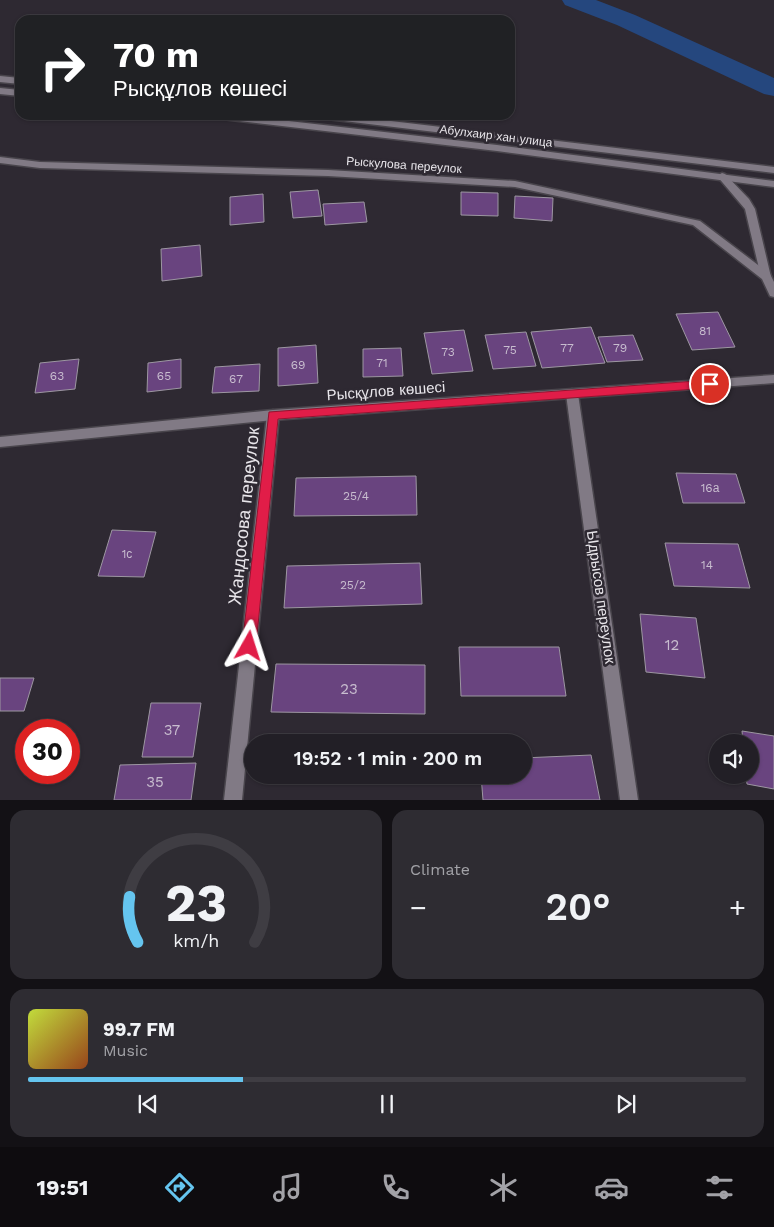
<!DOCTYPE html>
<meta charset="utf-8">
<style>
body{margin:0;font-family:"Work Sans",sans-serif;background:#2e2c32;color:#f1f3f6;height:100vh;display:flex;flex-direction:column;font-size:19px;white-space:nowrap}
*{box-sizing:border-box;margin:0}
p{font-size:16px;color:#a2a2a7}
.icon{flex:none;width:28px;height:28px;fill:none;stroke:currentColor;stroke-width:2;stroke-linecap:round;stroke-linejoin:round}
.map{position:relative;height:800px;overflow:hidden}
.panel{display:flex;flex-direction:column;gap:10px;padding:10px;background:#131115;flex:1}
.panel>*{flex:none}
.guide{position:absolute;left:15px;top:15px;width:500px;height:105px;border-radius:15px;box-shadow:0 1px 4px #0004,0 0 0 1px #3f3d43;background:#202124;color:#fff;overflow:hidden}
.buttons{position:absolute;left:709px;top:734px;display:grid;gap:10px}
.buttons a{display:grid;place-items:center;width:50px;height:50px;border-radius:50%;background:#221f26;box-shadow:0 1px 4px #0004,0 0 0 1px #3f3d43;font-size:25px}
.speed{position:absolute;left:15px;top:719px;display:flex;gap:10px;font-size:25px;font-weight:700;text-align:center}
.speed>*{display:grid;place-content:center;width:65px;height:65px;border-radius:50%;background:#221f26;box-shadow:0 1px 4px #0004,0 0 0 1px #3f3d43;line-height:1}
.speed .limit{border:8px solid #d22;background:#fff;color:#111}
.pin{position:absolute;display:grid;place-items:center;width:42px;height:42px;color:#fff;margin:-21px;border:2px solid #fff;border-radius:50%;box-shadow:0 1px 5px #0007}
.me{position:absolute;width:55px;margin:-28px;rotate:6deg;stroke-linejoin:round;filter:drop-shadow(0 0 4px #0008)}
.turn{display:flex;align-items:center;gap:18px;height:105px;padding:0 15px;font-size:22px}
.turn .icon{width:65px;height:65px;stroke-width:2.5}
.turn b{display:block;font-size:35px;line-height:42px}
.big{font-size:38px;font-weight:600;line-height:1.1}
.panel .tile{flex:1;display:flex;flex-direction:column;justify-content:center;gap:8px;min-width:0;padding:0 18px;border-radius:15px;background:#2e2c32}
.panel .dial{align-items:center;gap:0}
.dial svg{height:130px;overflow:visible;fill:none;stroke:#3f3d43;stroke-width:7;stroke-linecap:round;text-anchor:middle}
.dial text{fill:#f1f3f6;stroke:none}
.song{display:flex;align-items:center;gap:15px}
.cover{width:60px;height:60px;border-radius:8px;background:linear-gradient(135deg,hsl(70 70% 55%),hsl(20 70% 35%))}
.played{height:5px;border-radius:2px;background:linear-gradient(90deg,#65c5ef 30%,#3f3d43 30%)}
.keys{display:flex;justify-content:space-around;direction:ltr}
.heat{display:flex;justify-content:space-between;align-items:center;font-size:28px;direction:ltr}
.panel .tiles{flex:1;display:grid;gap:10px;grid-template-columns:1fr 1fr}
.tile:last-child{grid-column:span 2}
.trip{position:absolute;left:244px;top:734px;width:288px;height:50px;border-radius:25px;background:#221f26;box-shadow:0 1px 4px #0004,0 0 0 1px #3f3d43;font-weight:600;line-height:50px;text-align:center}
.dock{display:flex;height:80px;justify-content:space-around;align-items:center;background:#0e0c0f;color:#a2a2a7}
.dock .icon{width:35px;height:35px}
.dock .selected{color:#65c5ef}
.dock b{font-size:22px;color:#f1f3f6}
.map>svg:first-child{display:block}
</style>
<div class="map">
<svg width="774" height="800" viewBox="0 0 774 800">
<rect width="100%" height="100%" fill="#2e2932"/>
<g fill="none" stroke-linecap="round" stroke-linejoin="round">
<!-- river -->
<polygon fill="#25477e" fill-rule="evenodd" points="562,0 596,0 635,15 774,78 774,96 764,94 617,25 565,5"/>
</g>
<!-- building -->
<g fill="#69447f" stroke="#9d97a2">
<polygon points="318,190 322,216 293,218 290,192"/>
<polygon points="461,192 498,193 498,216 461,215"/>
<polygon points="263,194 264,222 230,225 230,197"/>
<polygon points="515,196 553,198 552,221 514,218"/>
<polygon points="364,202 367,222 325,225 323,204"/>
<polygon points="200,245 202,276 162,281 161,249"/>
<polygon points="718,312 735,347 692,350 676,314"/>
<polygon points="591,327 605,363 542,368 531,332"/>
<polygon points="464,330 473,371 432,374 424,333"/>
<polygon points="526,332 536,366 493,369 485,335"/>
<polygon points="633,335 643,360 607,362 598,337"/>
<polygon points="316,345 318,383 278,386 278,348"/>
<polygon points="401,348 403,376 363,377 363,349"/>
<polygon points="79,359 75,389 35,393 40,363"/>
<polygon points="181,359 181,388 147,392 148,363"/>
<polygon points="260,364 259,391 212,393 215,367"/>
<polygon points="676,473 736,474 745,503 683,503"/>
<polygon points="416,476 417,515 294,516 296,478"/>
<polygon points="112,530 156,532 144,577 98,576"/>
<polygon points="665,543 738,544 750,588 674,586"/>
<polygon points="420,563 422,604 284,608 287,566"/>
<polygon points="640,614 696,618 705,678 646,672"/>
<polygon points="459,647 559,647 566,696 461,696"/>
<polygon points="276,664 425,665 425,714 271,712"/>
<polygon points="0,678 34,678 24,711 0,711"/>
<polygon points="151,703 201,703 193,757 142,757"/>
<polygon points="742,731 774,736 774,789 747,784 746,775 750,775 750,742 743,742"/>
<polygon points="591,755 600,800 483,800 481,775 522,775 522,758"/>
<polygon points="196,763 191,800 114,800 120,765"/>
</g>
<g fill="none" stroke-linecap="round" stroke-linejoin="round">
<!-- service casing -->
<g stroke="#49454c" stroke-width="3">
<polygon id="service" points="722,173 725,174 749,199 755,209 771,277 770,280 766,281 761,277 745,209 717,176"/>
</g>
<!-- minor casing -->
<g stroke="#49454c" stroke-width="3">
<g id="minor">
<polygon points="0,157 40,162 328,170 515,181 700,221 770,274 774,282 774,297 770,296 762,279 693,225 515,187 328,176 40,168 0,163"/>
<polygon points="572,389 576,391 578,394 638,800 620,800 566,394 568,391"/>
<polygon points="273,410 277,412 279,415 242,800 224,800 267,415 269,412"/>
</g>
</g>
<!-- tertiary casing -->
<g stroke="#49454c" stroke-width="3">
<g id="tertiary">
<polygon points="0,76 20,78 20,84 0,82"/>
<polygon points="0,88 20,90 20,96 0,94"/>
<polygon points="210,115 237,115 497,145 774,181 774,187 497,151 214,118"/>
<polygon points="315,115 341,115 774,167 774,173 319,118"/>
<polygon points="774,375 774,383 273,420 0,447 0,437 273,410"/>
</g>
</g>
<!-- service -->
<use href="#service" fill="#817a85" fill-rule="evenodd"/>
<!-- minor -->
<use href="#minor" fill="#817a85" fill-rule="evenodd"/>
<!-- tertiary -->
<use href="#tertiary" fill="#817a85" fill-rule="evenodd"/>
</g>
<!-- route -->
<polygon fill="#e11d48" stroke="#92132f" points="710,380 716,384 710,388 278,419 256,646 254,650 249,652 244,650 242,646 269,412"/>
<g text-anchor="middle" stroke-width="5" stroke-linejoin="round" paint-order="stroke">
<!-- far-street labels -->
<g font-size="12" fill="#e8e5ea" stroke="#2e2932">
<text transform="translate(496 136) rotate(7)" y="4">Абулхаир хан улица</text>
<text transform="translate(404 165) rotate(4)" y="4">Рыскулова переулок</text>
</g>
<!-- number labels -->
<g font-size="12" fill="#c8bdcf">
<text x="705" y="335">81</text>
<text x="567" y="352">77</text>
<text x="620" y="352">79</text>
<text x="510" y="354">75</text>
<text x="448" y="356">73</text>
<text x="382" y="367">71</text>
<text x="298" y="369">69</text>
<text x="57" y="380">63</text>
<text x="164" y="380">65</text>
<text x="236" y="383">67</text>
<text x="710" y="492">16а</text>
<text x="356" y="500">25/4</text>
<text x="127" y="558">1с</text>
<text x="707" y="569">14</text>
<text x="353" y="589">25/2</text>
</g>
<!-- street labels -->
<g font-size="15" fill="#e8e5ea" stroke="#2e2932">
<text transform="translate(386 391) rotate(-4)" y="5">Рысқұлов көшесі</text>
<text transform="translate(601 597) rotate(82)" y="5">Ыдрысов переулок</text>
</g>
<!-- near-number labels -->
<g font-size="15" fill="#c8bdcf">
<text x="672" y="650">12</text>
<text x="349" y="694">23</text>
<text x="172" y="735">37</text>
<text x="155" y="787">35</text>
</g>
<!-- near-street labels -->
<g font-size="18" fill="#e8e5ea" stroke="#2e2932">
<text transform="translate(244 516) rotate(-84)" y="6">Жандосова переулок</text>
</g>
</g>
</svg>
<div class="buttons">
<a><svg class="icon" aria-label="sound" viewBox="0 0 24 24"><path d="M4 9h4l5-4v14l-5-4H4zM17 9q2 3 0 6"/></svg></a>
</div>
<div class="speed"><div class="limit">30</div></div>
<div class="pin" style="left:710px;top:384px;background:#d93025"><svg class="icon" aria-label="arrive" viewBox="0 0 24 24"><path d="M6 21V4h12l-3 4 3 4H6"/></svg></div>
<svg class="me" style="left:249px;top:646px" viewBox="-20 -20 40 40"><path d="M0-17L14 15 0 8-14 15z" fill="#e11d48" stroke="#fff" stroke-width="4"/></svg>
<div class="trip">19:52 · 1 min · 200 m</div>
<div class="guide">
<div class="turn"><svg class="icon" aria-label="right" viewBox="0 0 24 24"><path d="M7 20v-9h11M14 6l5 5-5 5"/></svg><div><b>70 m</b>Рысқұлов көшесі</div></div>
</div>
</div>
<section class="panel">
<div class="tiles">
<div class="tile dial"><svg viewBox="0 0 100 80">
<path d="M14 69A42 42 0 1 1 86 69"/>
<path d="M14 69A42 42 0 0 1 9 41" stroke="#65c5ef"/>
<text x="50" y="56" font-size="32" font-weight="700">23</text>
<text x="50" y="72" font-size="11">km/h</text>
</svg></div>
<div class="tile"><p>Climate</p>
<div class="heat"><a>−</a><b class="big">20°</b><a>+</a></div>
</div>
<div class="tile">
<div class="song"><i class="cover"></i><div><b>99.7 FM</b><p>Music</p></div></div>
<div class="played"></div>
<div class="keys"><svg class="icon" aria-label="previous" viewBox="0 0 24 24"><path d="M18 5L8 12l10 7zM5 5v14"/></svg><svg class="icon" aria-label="pause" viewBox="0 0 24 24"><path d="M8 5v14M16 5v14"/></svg><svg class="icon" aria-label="next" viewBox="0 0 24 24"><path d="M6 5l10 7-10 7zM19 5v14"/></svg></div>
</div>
</div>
</section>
<nav class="dock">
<b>19:51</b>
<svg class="icon selected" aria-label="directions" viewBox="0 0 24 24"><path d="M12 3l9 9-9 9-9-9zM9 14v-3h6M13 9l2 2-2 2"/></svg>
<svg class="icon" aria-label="music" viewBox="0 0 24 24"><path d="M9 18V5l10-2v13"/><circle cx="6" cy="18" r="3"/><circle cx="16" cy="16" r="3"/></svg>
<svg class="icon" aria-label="phone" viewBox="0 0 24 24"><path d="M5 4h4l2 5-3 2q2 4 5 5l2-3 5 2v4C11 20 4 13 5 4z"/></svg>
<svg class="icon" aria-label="climate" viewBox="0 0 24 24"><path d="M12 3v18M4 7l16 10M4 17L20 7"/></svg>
<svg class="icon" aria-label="car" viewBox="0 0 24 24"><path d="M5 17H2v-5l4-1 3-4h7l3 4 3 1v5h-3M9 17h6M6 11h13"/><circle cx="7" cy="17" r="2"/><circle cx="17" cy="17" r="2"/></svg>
<svg class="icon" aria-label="filters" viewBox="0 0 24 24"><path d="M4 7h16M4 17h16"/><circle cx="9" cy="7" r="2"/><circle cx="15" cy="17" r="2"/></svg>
</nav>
